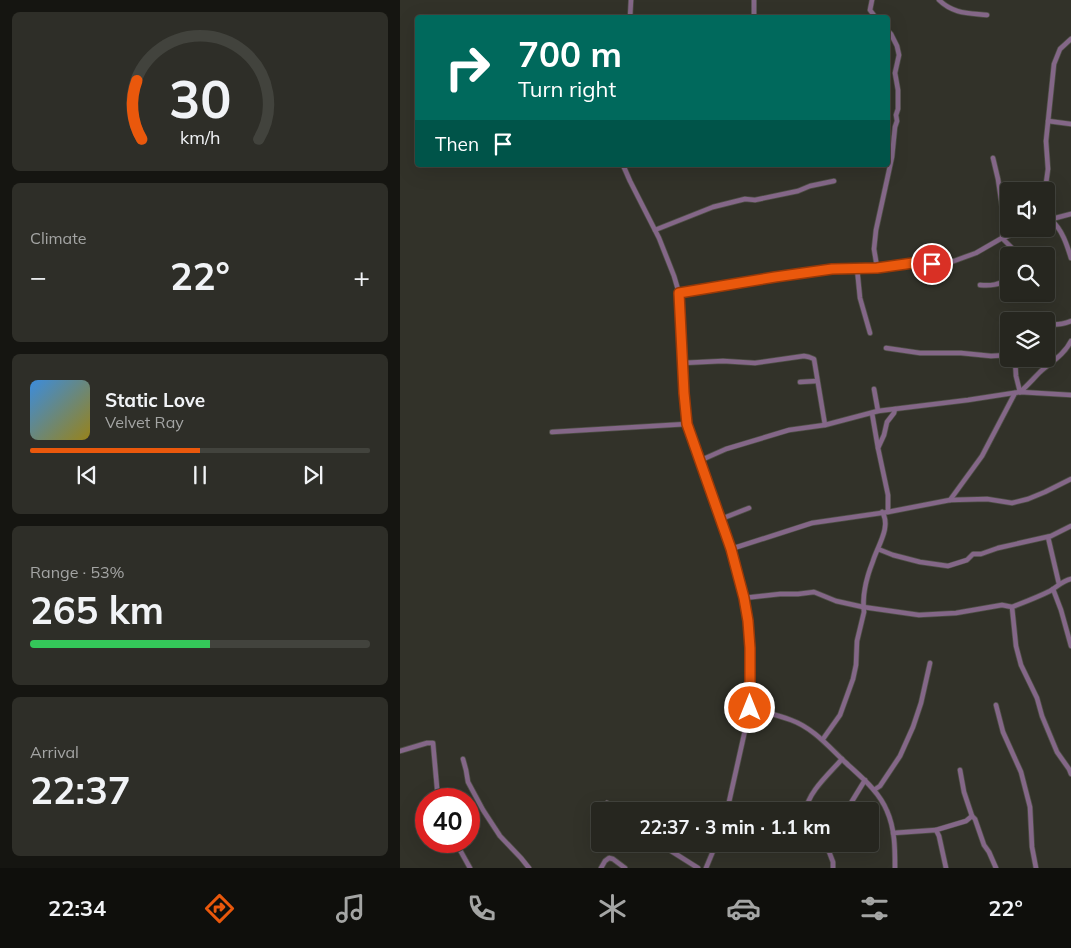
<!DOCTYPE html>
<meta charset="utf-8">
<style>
body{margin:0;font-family:Mulish,sans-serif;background:#2e2e28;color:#f1f3f6;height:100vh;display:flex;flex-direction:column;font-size:19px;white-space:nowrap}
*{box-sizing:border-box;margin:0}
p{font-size:16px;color:#a4a5a4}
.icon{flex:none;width:28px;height:28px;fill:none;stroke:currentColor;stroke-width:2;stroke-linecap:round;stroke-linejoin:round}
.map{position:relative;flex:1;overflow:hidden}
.drawer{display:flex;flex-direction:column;gap:12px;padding:12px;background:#151511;width:400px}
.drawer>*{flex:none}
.top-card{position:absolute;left:15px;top:15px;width:475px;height:152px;border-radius:5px;box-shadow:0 5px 20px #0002,0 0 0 1px #42433d;background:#00695c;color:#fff;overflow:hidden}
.fabs{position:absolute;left:600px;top:182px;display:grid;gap:10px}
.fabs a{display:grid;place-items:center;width:55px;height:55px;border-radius:5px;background:#26261f;box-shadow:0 5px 20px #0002,0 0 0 1px #42433d;font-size:25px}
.speed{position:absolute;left:15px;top:788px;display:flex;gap:10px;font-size:25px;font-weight:700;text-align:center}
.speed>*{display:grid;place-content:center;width:65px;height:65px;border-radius:50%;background:#26261f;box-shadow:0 5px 20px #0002,0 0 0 1px #42433d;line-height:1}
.speed .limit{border:8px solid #d22;background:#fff;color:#111}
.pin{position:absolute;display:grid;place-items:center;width:42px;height:42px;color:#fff;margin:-21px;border:2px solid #fff;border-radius:50%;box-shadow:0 1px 5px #0007}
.me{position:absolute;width:55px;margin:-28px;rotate:0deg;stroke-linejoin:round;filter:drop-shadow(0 0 4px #0008)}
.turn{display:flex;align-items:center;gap:18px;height:105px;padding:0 20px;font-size:22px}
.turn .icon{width:65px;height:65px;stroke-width:2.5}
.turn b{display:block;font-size:35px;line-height:42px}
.then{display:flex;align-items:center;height:48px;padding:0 20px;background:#0003;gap:10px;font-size:19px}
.big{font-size:38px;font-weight:700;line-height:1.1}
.drawer .card{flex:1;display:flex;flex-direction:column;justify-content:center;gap:8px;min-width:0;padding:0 18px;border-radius:8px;background:#2e2e28}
.drawer .dial{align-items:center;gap:0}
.dial svg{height:130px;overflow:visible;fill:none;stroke:#42433d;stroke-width:7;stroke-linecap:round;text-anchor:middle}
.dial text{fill:#f1f3f6;stroke:none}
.song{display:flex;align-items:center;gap:15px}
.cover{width:60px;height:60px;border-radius:8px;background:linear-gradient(135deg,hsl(210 70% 55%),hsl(50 70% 35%))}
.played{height:5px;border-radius:2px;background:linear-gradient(90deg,#ea580c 50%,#42433d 50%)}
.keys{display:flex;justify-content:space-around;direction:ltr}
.heat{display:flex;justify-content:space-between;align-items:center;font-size:28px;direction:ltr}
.charge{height:8px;border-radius:4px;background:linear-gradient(90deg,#34c759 53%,#42433d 0)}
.trip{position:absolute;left:191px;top:802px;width:288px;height:50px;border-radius:5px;background:#26261f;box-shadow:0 5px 20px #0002,0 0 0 1px #42433d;font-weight:700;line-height:50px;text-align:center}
.tab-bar{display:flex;height:80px;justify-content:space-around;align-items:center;background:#0f0f0c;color:#a4a5a4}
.tab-bar .icon{width:35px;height:35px}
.tab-bar .active{color:#ea580c}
.tab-bar b{font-size:22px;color:#f1f3f6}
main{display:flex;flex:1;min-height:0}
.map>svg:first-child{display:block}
</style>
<main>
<section class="drawer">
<div class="card dial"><svg viewBox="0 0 100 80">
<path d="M14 69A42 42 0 1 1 86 69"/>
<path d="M14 69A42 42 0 0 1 11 33" stroke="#ea580c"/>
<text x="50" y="56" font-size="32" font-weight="700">30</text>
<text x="50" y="72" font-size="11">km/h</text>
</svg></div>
<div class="card"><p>Climate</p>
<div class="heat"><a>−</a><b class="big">22°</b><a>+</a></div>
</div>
<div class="card">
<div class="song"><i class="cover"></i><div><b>Static Love</b><p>Velvet Ray</p></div></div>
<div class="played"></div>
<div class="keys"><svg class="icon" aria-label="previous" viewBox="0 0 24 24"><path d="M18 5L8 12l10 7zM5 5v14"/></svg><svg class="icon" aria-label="pause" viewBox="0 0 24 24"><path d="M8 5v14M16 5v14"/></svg><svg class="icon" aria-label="next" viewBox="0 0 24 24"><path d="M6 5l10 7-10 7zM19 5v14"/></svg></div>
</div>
<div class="card"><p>Range · 53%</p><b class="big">265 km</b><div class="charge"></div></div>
<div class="card"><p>Arrival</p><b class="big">22:37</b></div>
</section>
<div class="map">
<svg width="671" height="868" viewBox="0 0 671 868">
<rect width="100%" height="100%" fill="#323229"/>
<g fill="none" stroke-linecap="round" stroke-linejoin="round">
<!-- minor casing -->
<g stroke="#4e4f46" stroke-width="6">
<g id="minor">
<polyline points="354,0 354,18"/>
<polyline points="472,0 470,10 476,18"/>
<path d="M 539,0 C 553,14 569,13 587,15"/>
<polyline points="230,18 231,0"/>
<polyline points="648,121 671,124"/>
<polyline points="223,165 230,181 259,238 274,276 279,293 284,393 287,424 299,461 331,549 344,598 348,621 350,648 350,708 327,811"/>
<polyline points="645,191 648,169 646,141 654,64 660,49 671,39"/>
<polyline points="646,213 648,220 671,214"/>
<path d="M 646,220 L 651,220 C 662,229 667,245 671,258"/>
<polyline points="255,230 313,207 345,199 355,200 398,191 410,186 434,181"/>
<polyline points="618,256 613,249 602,238 617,233 622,229"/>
<polyline points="477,267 474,249 476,230 492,157 495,127 497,121 496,115 498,109 498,90 495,73 499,55 497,46 491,34 488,31"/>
<polyline points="457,268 460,298 470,333"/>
<path d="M 580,285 C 591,286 598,285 609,279"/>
<polyline points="279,293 375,277 432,269 477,267 520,262 539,264 554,261 576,253 602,238 604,220 598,179 593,158"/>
<path d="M 646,323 C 654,326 663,324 671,321"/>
<polyline points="486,348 520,353 561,353 591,356 609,355"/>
<polyline points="615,359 616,376 620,392"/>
<polyline points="282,363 323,361 355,363 404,356 409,357 414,359 425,425"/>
<polyline points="400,382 417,381"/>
<polyline points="474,389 478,411"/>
<path d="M 620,392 C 627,386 633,379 640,372 C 651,362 664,355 671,341"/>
<polyline points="472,413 478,448"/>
<polyline points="152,432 287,424"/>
<polyline points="299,461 326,449 389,430 425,425 478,411 568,400 620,392 671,395"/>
<polyline points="550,500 582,456 615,393"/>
<polyline points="488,512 488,495 478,448 484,435 487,422 494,413 495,409"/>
<polyline points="321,519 349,508"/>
<polyline points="648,537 659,584"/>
<polyline points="331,549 412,523 488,512 550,500 587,499 612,503 628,499 645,492 671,479"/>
<polyline points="478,549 493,555 520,562 548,566 567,560 573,554 581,554 598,548 651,536 671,526"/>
<polyline points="653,589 661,610 671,646"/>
<polyline points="344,598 380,594 398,594 414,592 436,601 463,607 519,615 556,613 602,605 612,607 616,646 621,665 637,698 642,716 657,752 669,769 671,774"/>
<path d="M 612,607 C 625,602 638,597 650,591 C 657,587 662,581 671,579"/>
<polyline points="596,705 603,732 621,772 630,807 632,847 636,868"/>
<path d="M 350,708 C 364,712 378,715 391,720 C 413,728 428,746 445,762 C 461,777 479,791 487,811 C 495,829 495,849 495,868"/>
<path d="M 423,739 L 440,715 L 453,679 L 456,665 L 457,641 L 464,612 C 462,596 467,576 473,561 C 477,547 492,526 482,512"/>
<polyline points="0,751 27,743 33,743 38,799"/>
<polyline points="63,759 66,770 68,782 83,810 100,836 121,858 129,868"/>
<polyline points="560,770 564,792 572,816 575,819 584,845 589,852 596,868"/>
<polyline points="474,790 480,786 500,756 513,727 521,703 530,663"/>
<polyline points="207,803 218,811"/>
<path d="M 406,811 C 407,793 430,773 442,759"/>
<polyline points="446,811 465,780"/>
<polyline points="536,830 566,821 572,816"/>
<polyline points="493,833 536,830 539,836 546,868"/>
<polyline points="55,841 70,868"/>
<polyline points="260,844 298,868"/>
<polyline points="430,846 428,849 433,862 433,868"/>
<polyline points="201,868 205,861 209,858 213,859 225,868"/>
<polyline points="306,868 316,844"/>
</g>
</g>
<!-- minor -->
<use href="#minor" stroke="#846788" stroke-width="4.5"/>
</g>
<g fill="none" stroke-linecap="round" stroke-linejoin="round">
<!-- route casing -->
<g stroke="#983908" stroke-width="12">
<polyline id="route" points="350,708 350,648 348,621 344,598 331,549 287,424 284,393 279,293 375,277 432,269 477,268 520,262 525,262 532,264"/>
</g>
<!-- route -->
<use href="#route" stroke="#ea580c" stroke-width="9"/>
</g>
</svg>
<div class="fabs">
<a><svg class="icon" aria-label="sound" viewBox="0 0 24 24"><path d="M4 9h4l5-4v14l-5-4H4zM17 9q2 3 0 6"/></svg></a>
<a><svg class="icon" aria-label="search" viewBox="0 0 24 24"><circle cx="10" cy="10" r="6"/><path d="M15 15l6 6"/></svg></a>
<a><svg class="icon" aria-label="layers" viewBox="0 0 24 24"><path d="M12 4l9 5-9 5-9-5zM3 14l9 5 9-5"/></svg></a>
</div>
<div class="speed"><div class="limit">40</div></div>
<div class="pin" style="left:532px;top:264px;background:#d93025"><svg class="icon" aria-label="arrive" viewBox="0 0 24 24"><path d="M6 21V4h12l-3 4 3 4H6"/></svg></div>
<svg class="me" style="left:350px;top:708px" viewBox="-20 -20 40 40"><circle r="17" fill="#ea580c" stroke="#fff" stroke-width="3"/><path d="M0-11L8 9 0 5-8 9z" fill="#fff"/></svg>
<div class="trip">22:37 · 3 min · 1.1 km</div>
<div class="top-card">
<div class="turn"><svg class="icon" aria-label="right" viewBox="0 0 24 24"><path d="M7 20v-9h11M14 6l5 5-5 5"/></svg><div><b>700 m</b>Turn right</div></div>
<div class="then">Then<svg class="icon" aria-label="arrive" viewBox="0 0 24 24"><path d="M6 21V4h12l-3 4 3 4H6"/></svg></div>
</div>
</div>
</main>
<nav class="tab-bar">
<b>22:34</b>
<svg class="icon active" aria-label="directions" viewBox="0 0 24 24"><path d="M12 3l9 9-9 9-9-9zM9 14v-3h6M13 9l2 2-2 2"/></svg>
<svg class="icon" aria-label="music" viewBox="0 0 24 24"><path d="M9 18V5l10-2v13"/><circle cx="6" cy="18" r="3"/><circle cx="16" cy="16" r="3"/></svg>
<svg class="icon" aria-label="phone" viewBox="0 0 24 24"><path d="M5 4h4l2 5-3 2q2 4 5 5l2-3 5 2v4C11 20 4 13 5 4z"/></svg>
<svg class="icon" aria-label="climate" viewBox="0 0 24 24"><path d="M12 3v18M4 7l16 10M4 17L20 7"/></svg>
<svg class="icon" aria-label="car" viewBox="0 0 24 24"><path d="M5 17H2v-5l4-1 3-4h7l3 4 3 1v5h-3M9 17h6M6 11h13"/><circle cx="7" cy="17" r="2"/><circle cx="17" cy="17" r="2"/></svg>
<svg class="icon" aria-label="filters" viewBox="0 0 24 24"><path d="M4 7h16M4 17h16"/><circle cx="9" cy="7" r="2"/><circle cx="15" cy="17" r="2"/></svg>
<b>22°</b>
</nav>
